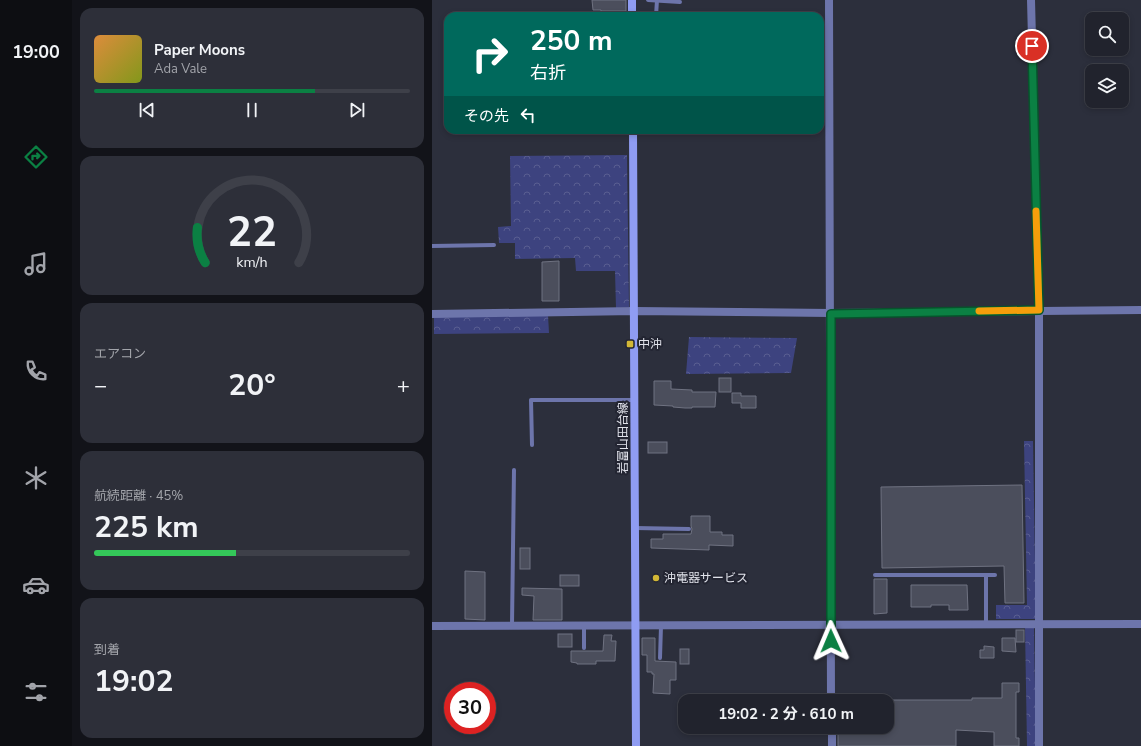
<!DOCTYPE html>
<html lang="ja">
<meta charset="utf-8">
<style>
body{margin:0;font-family:"Nunito Sans","Noto Sans JP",sans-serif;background:#2d2f39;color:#f1f3f6;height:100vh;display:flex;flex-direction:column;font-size:15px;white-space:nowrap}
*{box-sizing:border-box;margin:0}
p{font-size:13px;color:#a2a4aa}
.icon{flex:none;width:22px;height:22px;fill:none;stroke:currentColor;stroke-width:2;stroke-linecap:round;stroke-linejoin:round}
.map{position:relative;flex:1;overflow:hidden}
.drawer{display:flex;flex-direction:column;gap:8px;padding:8px;background:#121319;width:360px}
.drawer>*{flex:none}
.guide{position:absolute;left:12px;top:12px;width:380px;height:122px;border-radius:12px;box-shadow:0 2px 6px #0003,0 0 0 1px #3e4049;background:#00695c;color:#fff;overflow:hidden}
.buttons{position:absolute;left:653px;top:12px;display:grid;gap:8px}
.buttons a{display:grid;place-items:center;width:44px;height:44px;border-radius:8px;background:#21232d;box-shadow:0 2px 6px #0003,0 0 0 1px #3e4049;font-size:20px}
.speed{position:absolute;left:12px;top:682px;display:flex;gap:8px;font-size:20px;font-weight:700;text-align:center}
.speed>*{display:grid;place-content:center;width:52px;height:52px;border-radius:50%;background:#21232d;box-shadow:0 2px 6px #0003,0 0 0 1px #3e4049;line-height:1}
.speed .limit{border:6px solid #d22;background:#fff;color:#111}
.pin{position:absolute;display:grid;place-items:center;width:34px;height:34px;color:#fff;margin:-17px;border:2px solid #fff;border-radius:50%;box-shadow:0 1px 4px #0007}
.me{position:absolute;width:44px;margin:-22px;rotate:359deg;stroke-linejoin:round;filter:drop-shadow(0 0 3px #0008)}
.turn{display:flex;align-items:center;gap:14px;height:84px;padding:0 20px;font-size:18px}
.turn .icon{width:52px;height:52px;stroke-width:2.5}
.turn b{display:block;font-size:28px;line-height:34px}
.then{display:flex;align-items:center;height:38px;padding:0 20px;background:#0003;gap:8px;font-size:15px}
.big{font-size:30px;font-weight:700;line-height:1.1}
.drawer .tile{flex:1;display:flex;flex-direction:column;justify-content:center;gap:6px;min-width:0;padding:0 14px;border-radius:12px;background:#2d2f39}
.drawer .dial{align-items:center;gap:0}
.dial svg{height:104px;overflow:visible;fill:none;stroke:#3e4049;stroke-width:7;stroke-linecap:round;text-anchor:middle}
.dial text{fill:#f1f3f6;stroke:none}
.song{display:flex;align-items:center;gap:12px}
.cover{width:48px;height:48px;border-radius:6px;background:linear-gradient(135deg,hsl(30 70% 55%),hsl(70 70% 35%))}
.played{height:4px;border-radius:2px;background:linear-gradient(90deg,#0b8043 70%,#3e4049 70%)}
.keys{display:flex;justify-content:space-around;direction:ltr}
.heat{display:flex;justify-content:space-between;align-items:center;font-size:22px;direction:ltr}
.charge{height:6px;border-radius:3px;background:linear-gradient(90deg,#34c759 45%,#3e4049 0)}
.trip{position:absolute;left:246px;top:694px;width:216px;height:40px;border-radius:12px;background:#21232d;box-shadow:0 2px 6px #0003,0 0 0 1px #3e4049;font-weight:700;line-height:40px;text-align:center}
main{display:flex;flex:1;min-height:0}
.menu{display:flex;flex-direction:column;width:72px;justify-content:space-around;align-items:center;background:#0d0e12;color:#a2a4aa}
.menu .icon{width:28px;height:28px}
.menu .selected{color:#0b8043}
.menu b{font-size:18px;color:#f1f3f6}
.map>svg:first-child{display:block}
</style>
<main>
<nav class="menu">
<b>19:00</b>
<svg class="icon selected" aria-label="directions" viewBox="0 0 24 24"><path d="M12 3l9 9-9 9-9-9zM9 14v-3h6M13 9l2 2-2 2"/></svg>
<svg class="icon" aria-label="music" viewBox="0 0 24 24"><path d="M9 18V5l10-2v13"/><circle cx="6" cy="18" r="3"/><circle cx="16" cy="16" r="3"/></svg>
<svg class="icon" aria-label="phone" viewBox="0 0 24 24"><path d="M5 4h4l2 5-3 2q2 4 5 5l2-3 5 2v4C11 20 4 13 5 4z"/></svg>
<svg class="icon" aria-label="climate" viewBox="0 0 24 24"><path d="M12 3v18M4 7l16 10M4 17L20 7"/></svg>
<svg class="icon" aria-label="car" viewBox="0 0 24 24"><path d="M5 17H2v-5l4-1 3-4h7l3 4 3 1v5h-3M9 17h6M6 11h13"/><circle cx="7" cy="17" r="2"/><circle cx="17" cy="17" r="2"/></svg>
<svg class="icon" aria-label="filters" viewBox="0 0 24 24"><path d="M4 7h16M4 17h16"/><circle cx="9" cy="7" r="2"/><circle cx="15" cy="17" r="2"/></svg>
</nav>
<section class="drawer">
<div class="tile">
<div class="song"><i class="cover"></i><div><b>Paper Moons</b><p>Ada Vale</p></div></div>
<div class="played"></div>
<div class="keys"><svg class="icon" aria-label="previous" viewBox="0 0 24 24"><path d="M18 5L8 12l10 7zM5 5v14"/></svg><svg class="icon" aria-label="pause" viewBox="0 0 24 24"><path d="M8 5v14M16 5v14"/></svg><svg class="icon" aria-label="next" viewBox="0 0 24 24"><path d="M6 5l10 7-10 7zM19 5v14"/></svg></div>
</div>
<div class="tile dial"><svg viewBox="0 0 100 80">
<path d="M14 69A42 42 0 1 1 86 69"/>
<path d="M14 69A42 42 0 0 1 8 42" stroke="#0b8043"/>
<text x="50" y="56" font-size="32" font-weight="700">22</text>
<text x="50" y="72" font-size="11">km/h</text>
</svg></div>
<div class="tile"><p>エアコン</p>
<div class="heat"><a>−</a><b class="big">20°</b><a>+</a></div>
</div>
<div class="tile"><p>航続距離 · 45%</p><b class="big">225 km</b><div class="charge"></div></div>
<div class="tile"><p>到着</p><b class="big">19:02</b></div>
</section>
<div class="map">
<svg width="709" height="746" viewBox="0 0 709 746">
<defs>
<pattern id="forest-crowns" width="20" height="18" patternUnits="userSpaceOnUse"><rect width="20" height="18" fill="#3d437f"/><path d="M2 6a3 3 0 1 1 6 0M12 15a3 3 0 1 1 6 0" fill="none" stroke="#595e91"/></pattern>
</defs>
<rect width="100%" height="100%" fill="#2c2f3c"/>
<!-- forest -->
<g fill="url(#forest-crowns)">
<polygon points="195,155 197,307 184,308 183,271 144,271 143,258 83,259 83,243 67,243 66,227 79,226 78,156"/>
<polygon points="116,315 117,333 2,334 2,316"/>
<polygon points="257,337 365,338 359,373 254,374"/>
<polygon points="592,441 601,441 604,619 564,619 564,605 595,605"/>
<polygon points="593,627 602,627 604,746 595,746"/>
</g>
<!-- building -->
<g fill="#4b4e5c" stroke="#6f7281">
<polygon points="160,0 194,0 194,11 169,11 169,10 161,10"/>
<polygon points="127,261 127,301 110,301 110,262"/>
<rect x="287" y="378" width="12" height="14"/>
<polygon points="222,381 239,381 239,389 260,390 260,392 284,392 283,407 260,407 260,408 253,408 241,407 241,406 222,405"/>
<polygon points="300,393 309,393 309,396 324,396 324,408 309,408 309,403 300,403"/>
<rect x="216" y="442" width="19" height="11"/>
<polygon points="590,485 592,603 573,603 572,566 450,568 449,487"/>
<polygon points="259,516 278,516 278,532 290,532 290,535 301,535 301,546 277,545 277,550 219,548 219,539 231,539 231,534 259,534 260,529 259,526"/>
<rect x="88" y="548" width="10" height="21"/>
<polygon points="33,571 53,572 53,620 33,619"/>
<rect x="128" y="575" width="19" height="11"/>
<polygon points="442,579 455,579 455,613 442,614"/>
<polygon points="479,585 535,585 536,610 517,610 517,605 499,605 499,607 479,607"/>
<polygon points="90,588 130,589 130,620 101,620 102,596 90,595"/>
<rect x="584" y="630" width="8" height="12"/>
<rect x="126" y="634" width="14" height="13"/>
<polygon points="172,635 180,635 179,641 184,641 183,661 164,661 164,664 145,664 145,663 139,662 139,651 171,651"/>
<polygon points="210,638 223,638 223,661 244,662 244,680 238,680 238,694 221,693 222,674 220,674 220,672 215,672 215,655 210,655"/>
<polygon points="570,638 583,638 584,652 570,651"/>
<polygon points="552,646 562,647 562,658 548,658 548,650 552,650"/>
<rect x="248" y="649" width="9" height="15"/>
<polygon points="570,683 587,683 587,692 584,692 584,738 587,738 587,746 562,746 562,732 524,730 524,746 406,746 406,727 455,727 455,700 540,700 540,698 570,698"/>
</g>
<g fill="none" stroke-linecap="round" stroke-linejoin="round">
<!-- lane -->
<g stroke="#6d75ab" stroke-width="4">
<polyline points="216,0 248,2"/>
<polyline points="224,16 225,0"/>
<polyline points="0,246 62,245"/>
<polyline points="100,445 99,400 203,400"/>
<polyline points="203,528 257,529"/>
<polyline points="443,575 563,575"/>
<polyline points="80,625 82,470"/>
<polyline points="554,625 554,575"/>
<polyline points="152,648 152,627"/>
<polyline points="228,658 229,626"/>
</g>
<!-- street -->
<g stroke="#6d75ab" stroke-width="8">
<polyline points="397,0 399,701"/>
<polyline points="599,0 607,310 607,746"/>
<polyline points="0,314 203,311 399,313 709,310"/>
<polyline points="0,626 709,624"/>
<polyline points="400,727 400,746"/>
</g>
<!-- secondary -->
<g stroke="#8f9cf2" stroke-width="8">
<polyline points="200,0 200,16"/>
<polyline points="201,130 204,746"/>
</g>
</g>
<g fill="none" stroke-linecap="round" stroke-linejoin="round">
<!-- route casing -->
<g stroke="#07532c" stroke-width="10">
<polyline id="route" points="399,641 399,314 607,310 600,46"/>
</g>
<!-- route -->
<use href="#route" stroke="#0b8043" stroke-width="7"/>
<!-- slow -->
<polyline stroke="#f59e0b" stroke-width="7" points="547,311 607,310 604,211"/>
</g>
<!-- markers -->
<g fill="#d2b736" stroke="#232532" stroke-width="1.5">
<rect x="194" y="340" width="8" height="8" rx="2"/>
<circle cx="224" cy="578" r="4"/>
</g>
<g text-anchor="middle" stroke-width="4" stroke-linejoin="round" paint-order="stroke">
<!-- poi labels -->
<g font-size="12" fill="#e0e2ea" stroke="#232532" text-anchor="start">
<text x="206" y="348">中沖</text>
<text x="232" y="582">沖電器サービス</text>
</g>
<!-- street labels -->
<g font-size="12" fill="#e0e2ea" stroke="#232532">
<text transform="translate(191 438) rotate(-90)" y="4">岩富山田台線</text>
</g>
</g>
</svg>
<div class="buttons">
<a><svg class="icon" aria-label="search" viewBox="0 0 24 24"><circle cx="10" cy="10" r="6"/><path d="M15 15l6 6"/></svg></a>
<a><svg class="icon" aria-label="layers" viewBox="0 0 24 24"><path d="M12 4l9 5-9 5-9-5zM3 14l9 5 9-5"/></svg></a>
</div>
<div class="speed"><div class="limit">30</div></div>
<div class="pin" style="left:600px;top:46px;background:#d93025"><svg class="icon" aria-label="arrive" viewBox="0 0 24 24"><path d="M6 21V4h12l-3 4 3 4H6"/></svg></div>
<svg class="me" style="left:399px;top:641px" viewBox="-20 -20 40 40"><path d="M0-17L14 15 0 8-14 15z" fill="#0b8043" stroke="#fff" stroke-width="4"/></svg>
<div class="trip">19:02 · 2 分 · 610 m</div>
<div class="guide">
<div class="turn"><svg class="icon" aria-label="right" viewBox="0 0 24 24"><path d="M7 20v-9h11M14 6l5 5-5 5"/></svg><div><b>250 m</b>右折</div></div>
<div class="then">その先<svg class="icon" aria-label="left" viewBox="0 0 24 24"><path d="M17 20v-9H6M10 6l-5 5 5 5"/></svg></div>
</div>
</div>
</main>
